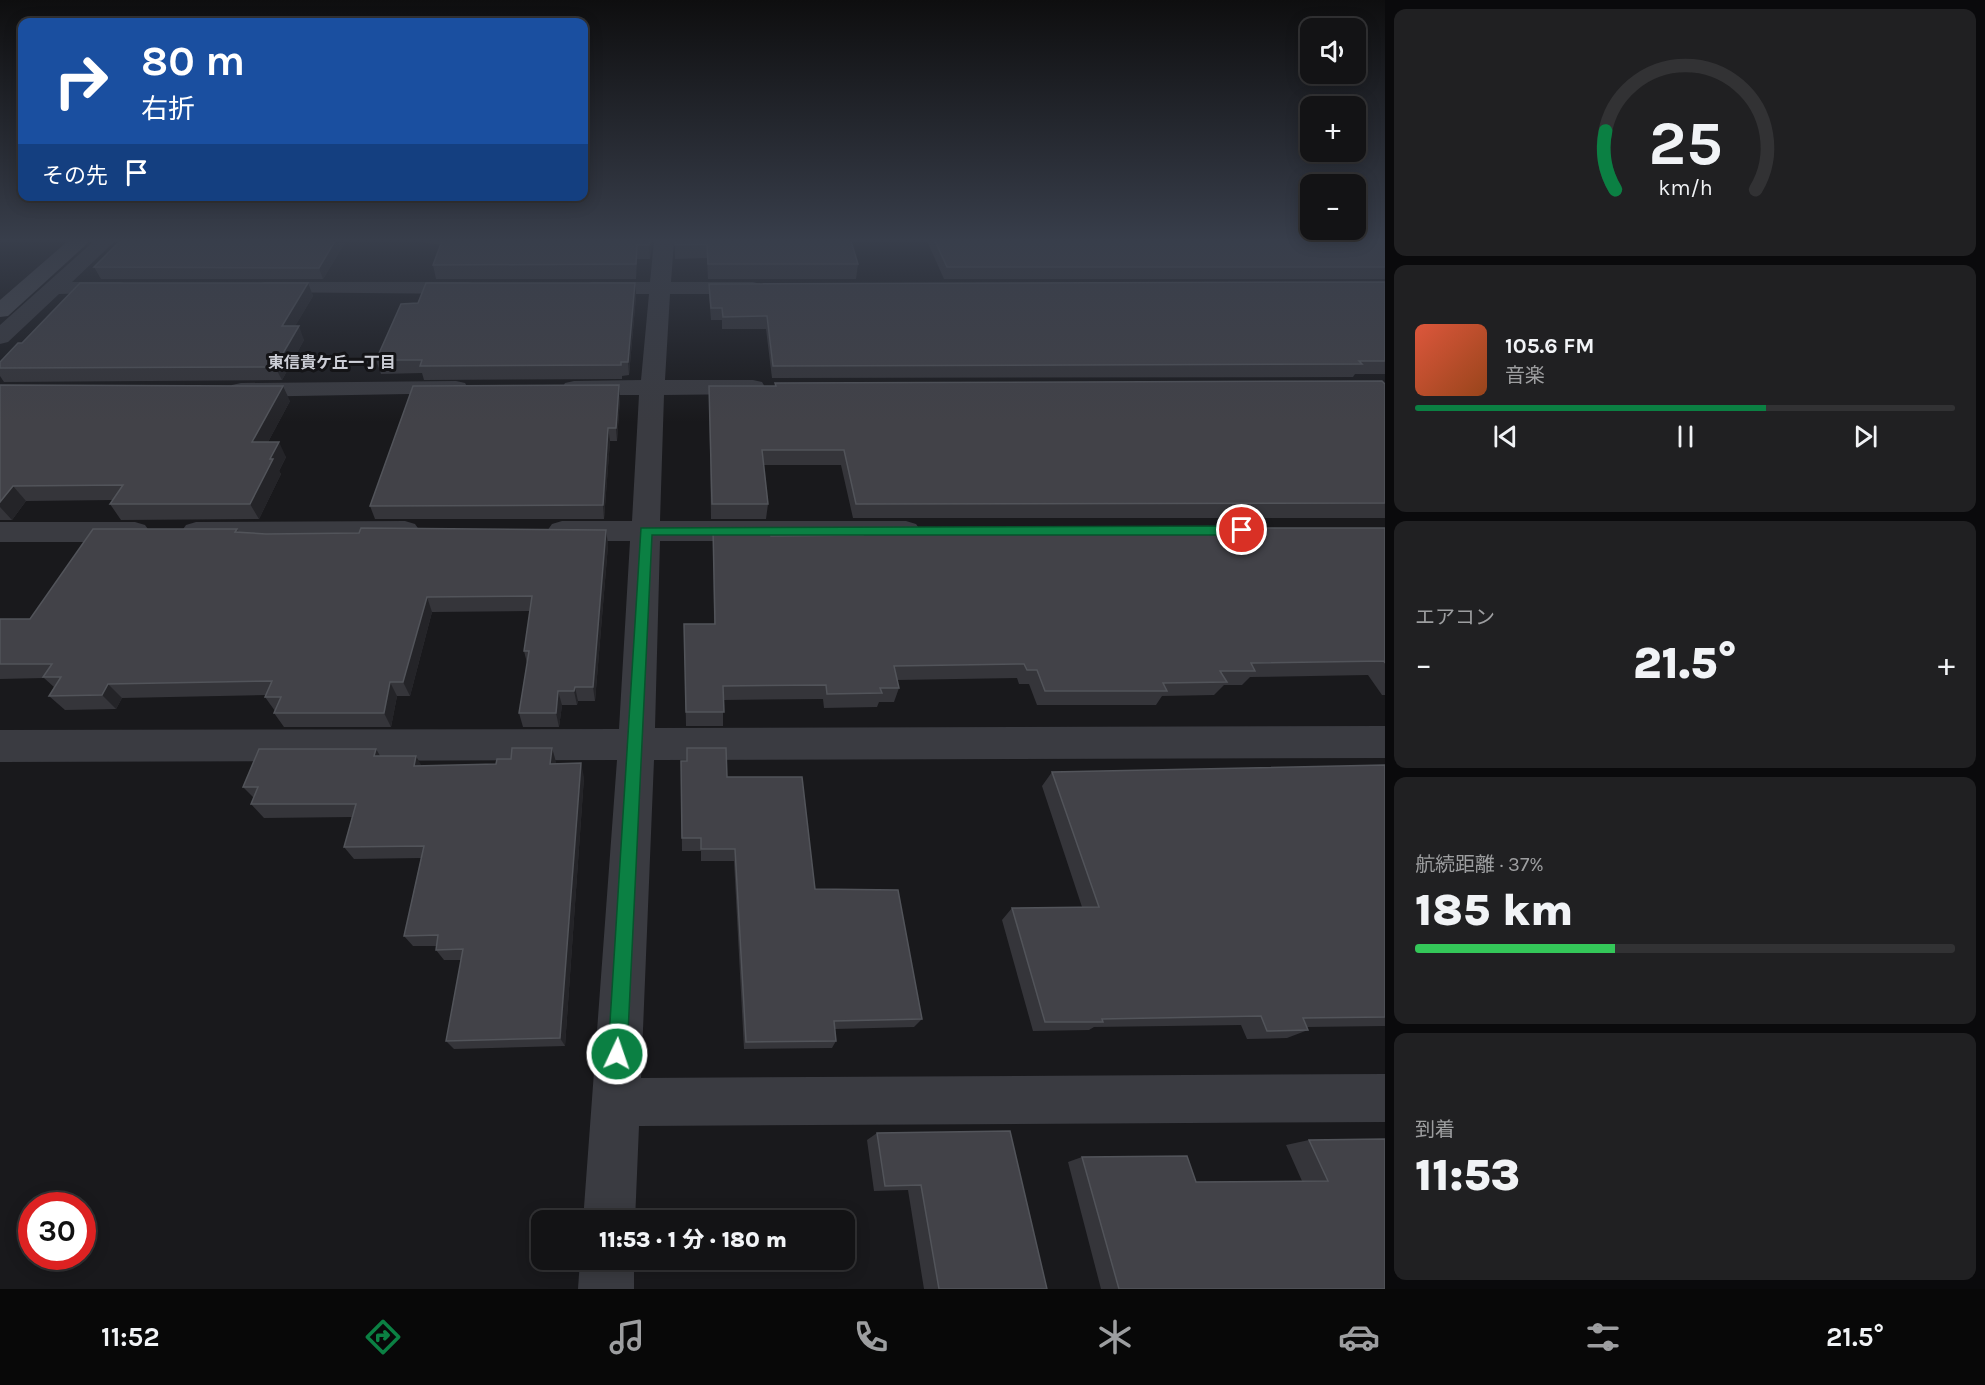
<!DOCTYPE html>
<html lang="ja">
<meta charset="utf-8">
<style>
body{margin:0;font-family:Karla,"Noto Sans JP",sans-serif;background:#202022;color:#f1f3f6;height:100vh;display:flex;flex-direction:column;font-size:22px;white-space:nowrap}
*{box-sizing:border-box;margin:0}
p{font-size:20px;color:#9d9ea0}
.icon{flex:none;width:33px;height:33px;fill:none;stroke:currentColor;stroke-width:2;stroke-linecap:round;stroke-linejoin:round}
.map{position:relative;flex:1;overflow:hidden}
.sheet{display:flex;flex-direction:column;gap:9px;padding:9px;background:#0a0a0c;width:600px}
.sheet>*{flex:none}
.hud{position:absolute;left:18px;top:18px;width:570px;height:183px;border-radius:12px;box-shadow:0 3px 15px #0003,0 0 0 2px #323234;background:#1a4fa0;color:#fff;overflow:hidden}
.buttons{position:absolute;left:1300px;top:18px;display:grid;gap:12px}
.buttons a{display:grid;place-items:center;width:66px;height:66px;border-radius:12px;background:#131315;box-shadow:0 3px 15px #0003,0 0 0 2px #323234;font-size:30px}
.speed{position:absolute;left:18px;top:1192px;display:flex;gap:12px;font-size:30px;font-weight:700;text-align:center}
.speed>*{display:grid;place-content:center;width:78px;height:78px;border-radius:50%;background:#131315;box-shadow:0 3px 15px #0003,0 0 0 2px #323234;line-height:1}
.speed .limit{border:9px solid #d22;background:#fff;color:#111}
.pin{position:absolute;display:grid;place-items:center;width:51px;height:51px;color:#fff;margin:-26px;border:3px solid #fff;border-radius:50%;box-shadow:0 2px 6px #0007}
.me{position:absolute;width:66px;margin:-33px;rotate:3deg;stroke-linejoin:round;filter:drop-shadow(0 0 4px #0008)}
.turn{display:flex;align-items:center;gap:21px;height:126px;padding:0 24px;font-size:27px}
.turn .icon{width:78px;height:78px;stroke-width:2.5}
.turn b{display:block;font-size:42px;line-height:51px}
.then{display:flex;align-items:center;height:57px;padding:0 24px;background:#0003;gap:12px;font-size:22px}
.big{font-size:45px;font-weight:800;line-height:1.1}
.sheet .tile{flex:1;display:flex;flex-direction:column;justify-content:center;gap:9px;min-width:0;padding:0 21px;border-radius:12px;background:#202022}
.sheet .dial{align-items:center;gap:0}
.dial svg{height:156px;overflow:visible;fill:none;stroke:#323234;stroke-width:7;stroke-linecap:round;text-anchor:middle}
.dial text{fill:#f1f3f6;stroke:none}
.song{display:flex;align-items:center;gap:18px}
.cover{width:72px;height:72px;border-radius:9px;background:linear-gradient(135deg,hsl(10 70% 55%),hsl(20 70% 35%))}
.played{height:6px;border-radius:3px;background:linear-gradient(90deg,#0b8043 65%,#323234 65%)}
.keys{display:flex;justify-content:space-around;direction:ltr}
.heat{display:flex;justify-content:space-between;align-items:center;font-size:33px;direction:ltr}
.charge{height:9px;border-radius:4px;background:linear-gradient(90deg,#34c759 37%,#323234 0)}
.trip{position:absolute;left:531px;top:1210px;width:324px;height:60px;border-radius:12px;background:#131315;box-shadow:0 3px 15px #0003,0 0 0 2px #323234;font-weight:800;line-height:60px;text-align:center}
.tabs{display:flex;height:96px;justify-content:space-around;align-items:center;background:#080808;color:#9d9ea0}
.tabs .icon{width:42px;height:42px}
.tabs .on{color:#0b8043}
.tabs b{font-size:27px;color:#f1f3f6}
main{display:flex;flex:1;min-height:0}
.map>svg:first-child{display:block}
</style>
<main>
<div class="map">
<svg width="1385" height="1289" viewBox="0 0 1385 1289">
<rect width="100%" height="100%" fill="#19191c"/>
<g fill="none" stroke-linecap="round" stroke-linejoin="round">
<!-- street -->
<g fill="#3a3b41" fill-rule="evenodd">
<polygon points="94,241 115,241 72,282 120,282 127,284 130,288 127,292 59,294 8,342 0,344 0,325"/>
<polygon points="654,241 674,241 671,282 753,282 760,284 763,288 760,292 753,294 670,294 665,380 753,380 762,382 765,387 762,392 753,394 664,395 660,521 906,521 916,524 921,531 916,538 906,541 660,541 655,728 1385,726 1385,758 654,760 641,1078 1385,1074 1385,1122 639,1126 635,1221 583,1221 617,760 0,762 0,730 619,729 630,541 562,541 552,538 547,531 552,524 562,521 632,521 639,395 574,395 565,393 562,388 565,383 574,381 641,380 649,294 592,294 585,292 582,288 585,284 592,282 650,282"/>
<polygon points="265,282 468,282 475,284 478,288 475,292 468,294 258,292 255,288 258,284"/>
<polygon points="456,381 465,383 468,388 465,393 241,397 232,395 229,390 232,385 241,383"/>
<polygon points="405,521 415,524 420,531 415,538 405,541 196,542 186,539 181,532 186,525 196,522"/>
<polygon points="0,522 135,522 145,525 150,532 145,539 135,542 0,542"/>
<polygon points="580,1260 634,1260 634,1289 578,1289"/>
</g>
<!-- secondary -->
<polygon fill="#484a51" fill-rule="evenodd" points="68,241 90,241 8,316 0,317 0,300"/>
</g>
<!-- wall -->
<g fill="#35353a">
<polygon points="120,241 346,241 323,279 101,279 94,267"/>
<polygon points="424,241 652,241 650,259 637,259 636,279 436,279 433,265 441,244 424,243"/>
<polygon points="675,241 851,241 858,264 856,279 708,279 707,258 675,259"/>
<polygon points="927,241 1385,241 1385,279 944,279"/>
<polygon points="1385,282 1385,374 1355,374 1353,377 772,378 766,329 722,329 722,320 711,320 709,296 709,284"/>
<polygon points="308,283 313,296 295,326 304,340 282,380 4,382 0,376 0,362 22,343"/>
<polygon points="635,283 636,296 629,375 622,376 622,379 424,380 422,373 381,374 376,360"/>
<polygon points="775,383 1385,384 1385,518 853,518 841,465 764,465 768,504 766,519 711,519 709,386 775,386"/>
<polygon points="0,385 290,401 268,442 286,457 279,471 281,474 259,519 121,520 110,504 113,500 26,501 12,520 0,520"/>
<polygon points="620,398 617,441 610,441 604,519 375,519 370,506"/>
<polygon points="713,528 771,536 860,535 862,528 1385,528 1385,695 1382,695 1368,675 1250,677 1242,685 1224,685 1214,695 1162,696 1156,705 1037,705 1029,684 1019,684 1017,678 897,680 899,688 894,702 879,702 877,707 824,708 823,699 723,700 723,726 686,726 684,624 714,624"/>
<polygon points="237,529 240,533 266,534 606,530 608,545 595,701 578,701 577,705 562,705 559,727 523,727 519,713 527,663 524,651 530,611 432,612 410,696 397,696 391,727 284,727 274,713 275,711 265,697 266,695 122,698 116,709 65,710 49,696 54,687 44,678 0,679 0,619 30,619"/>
<polygon points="552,748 556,764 584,777 565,1046 454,1049 446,1041 461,960 444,960 436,950 436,946 413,946 404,936 421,858 354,859 344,847 352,817 264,818 251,804 254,798 243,787 376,749 380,756 421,766 496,764 511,759"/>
<polygon points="681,761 727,777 815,889 922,1019 914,1027 835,1029 836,1041 832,1048 744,1049 734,861 701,861 701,851 682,851"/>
<polygon points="1385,765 1385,1026 1307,1027 1308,1030 1287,1038 1247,1039 1241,1025 1094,1027 1089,1030 1033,1031 1002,920 1012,908 1082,907 1042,786 1052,772"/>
<polygon points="877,1133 1047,1289 924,1289 908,1190 874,1191 867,1140"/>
<polygon points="1309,1140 1385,1289 1101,1289 1068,1162 1082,1157 1196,1182 1302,1181 1286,1145"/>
</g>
<!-- shaded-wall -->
<g fill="#242428">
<polygon points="335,241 346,241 323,279 319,268"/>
<polygon points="650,241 652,241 650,259 649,245"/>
<polygon points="308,283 313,296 287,340 282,326"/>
<polygon points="635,283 636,296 629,375 628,362"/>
<polygon points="299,326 304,340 282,380 275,367"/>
<polygon points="619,385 620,398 617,441 616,428"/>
<polygon points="283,386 290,401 260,457 252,442"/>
<polygon points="608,428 610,441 604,519 603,505"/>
<polygon points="279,442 286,457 279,471 281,474 259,519 250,504 270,459"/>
<polygon points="13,486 26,501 12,520 0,507 0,502"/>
<polygon points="606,530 608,545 595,701 593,687"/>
<polygon points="427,597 432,612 410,696 403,682"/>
<polygon points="390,682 397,696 391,727 384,713"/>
<polygon points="108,684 122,698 116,709 102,695"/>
<polygon points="575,687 578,701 577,705 574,691"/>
<polygon points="558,691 562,705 559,727 556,713"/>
<polygon points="552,748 556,762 554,778 550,764"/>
<polygon points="376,749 384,763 374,756"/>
<polygon points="416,756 424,770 414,766"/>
<polygon points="581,763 584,777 565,1046 560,1038"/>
</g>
<!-- building -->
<g fill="#424248" stroke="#52545a" stroke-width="1.5">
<polygon points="120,241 335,241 319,268 94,267"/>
<polygon points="442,241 650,241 649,245 637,245 636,264 433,265"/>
<polygon points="675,241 851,241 858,264 708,264 707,244 675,245"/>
<polygon points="935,241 1385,241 1385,267 947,267"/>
<polygon points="1385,282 1385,361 1359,361 1362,364 773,366 767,316 723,317 722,308 711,308 709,284"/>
<polygon points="80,283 308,283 282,326 299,326 275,367 0,368 0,362 18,343 22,343"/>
<polygon points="426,283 635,283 628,362 621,362 621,365 420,366 422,360 376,360 401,304 418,303"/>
<polygon points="1382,381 1385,384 1385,503 856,504 844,450 762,450 768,504 712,504 709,386 776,386 775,383"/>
<polygon points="0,385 283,386 252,442 279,442 270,459 273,459 250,504 110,504 123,485 13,486 0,502"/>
<polygon points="619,385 616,428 608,428 603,505 370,506 413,386"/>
<polygon points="361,528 606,530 593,687 575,687 574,691 558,691 556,713 519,713 529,651 524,651 532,596 427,597 403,682 390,682 384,713 274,713 281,697 265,697 272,681 108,684 102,695 49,696 61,677 43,677 52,664 0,664 0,619 30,619 93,529 237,529 235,532 266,534 359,533"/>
<polygon points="713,528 771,528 771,536 863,535 862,528 1385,528 1385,663 1384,661 1251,663 1255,671 1220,671 1227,682 1163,683 1167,691 1045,691 1037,670 1027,670 1024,664 894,666 899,688 880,688 882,693 827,694 826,685 723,686 724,712 686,712 684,624 715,624"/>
<polygon points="512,748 552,748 550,764 581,763 560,1038 446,1041 463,949 436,950 438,935 404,936 424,846 344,847 356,804 251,804 258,787 243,787 259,749 376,749 374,756 416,756 414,766 496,764 497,759 511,759"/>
<polygon points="687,748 726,748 727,777 802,777 815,889 898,890 922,1019 834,1021 836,1041 746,1042 735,849 701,849 701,838 682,838 681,761 687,761"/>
<polygon points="1385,765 1385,1017 1303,1018 1308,1030 1267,1031 1261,1016 1102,1019 1103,1022 1045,1022 1012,908 1099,907 1052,772"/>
<polygon points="1010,1131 1047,1289 939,1289 921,1185 885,1186 877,1133"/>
<polygon points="1385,1139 1385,1289 1119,1289 1082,1157 1187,1156 1196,1182 1328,1181 1309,1140"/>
</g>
<!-- sky -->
<linearGradient id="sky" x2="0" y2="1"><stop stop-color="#0e0e0f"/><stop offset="0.57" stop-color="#383e4b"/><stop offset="1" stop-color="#383e4b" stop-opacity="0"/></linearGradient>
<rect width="1385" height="422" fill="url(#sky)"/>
<!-- route -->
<polygon fill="#0b8043" stroke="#07532c" stroke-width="1.5" points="1242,526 1248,530 1242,535 652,535 627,1054 624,1061 617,1064 610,1061 608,1054 641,528"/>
<g text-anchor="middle" stroke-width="6" stroke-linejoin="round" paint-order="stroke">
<!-- far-neighbourhood labels -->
<g font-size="16" font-weight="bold" fill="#cdcfd7" stroke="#141417">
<text x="332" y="368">東信貴ケ丘一丁目</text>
</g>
</g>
</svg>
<div class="buttons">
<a><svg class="icon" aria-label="sound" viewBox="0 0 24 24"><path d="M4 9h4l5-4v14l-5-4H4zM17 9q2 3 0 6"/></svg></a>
<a>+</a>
<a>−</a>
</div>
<div class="speed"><div class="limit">30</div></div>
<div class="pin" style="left:1242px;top:530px;background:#d93025"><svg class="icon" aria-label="arrive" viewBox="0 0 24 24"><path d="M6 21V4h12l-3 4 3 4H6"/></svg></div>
<svg class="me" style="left:617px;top:1054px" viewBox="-20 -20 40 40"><circle r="17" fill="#0b8043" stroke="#fff" stroke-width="3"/><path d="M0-11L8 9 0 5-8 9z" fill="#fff"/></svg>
<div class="trip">11:53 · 1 分 · 180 m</div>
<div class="hud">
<div class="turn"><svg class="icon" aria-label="right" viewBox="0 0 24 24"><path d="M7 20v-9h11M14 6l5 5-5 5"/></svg><div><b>80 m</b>右折</div></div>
<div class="then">その先<svg class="icon" aria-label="arrive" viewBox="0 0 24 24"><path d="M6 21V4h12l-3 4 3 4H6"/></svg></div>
</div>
</div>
<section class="sheet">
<div class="tile dial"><svg viewBox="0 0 100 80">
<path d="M14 69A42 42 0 1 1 86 69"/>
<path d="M14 69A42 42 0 0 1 9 39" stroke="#0b8043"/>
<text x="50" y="56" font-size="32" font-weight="700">25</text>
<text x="50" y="72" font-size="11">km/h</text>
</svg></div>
<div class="tile">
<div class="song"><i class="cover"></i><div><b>105.6 FM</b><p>音楽</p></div></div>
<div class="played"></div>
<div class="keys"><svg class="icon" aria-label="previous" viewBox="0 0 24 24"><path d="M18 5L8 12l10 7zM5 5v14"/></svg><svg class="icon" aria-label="pause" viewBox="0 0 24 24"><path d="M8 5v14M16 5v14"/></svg><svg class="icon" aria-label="next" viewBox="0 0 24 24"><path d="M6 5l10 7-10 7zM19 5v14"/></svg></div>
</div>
<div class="tile"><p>エアコン</p>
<div class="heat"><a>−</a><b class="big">21.5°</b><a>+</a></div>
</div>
<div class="tile"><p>航続距離 · 37%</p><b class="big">185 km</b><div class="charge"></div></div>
<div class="tile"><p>到着</p><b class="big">11:53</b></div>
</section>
</main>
<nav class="tabs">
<b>11:52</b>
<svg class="icon on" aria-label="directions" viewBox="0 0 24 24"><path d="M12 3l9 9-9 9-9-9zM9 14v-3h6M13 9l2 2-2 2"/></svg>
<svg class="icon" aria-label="music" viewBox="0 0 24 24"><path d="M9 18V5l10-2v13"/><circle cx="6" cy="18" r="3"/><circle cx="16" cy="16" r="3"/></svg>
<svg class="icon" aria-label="phone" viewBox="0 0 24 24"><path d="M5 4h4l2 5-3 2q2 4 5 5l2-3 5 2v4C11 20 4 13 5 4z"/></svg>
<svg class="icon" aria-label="climate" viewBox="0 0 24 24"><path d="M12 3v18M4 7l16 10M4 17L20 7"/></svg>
<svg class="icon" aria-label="car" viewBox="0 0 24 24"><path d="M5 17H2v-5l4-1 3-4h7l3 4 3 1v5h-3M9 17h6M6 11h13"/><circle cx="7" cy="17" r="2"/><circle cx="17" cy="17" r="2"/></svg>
<svg class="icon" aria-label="filters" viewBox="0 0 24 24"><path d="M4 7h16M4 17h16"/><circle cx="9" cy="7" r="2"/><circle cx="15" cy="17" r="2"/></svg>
<b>21.5°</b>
</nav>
